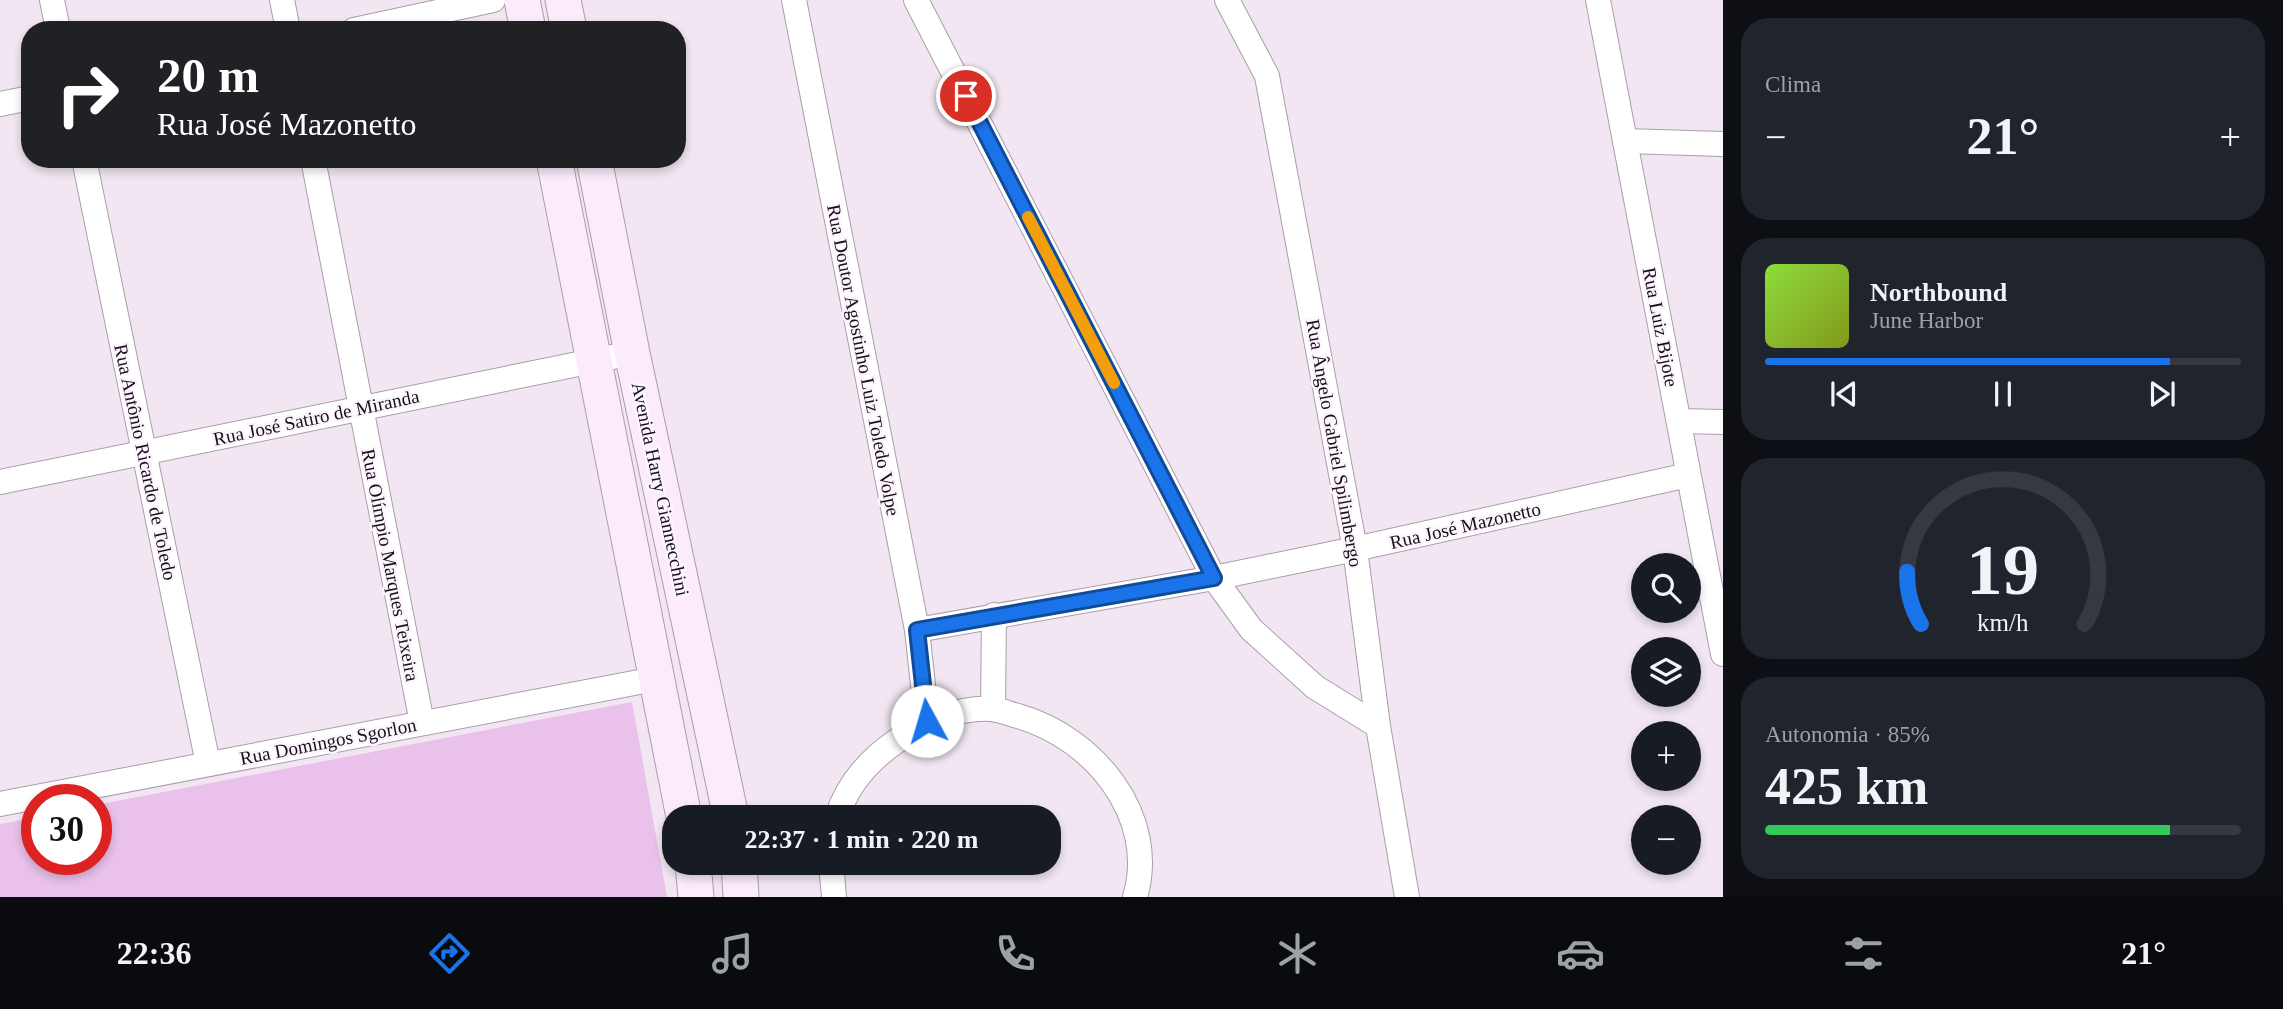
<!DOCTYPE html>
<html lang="pt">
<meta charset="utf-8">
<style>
body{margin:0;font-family:Georgia,serif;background:#20242c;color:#f1f3f6;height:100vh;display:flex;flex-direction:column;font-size:26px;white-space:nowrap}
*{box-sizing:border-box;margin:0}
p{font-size:23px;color:#9ea1a6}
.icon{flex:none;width:38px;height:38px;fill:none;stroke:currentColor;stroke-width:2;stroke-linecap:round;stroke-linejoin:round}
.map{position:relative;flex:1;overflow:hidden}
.details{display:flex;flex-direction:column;gap:18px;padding:18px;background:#0d0f14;width:560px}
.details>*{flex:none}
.banner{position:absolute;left:21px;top:21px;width:665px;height:147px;border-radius:28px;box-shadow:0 4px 10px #0003;background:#202124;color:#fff;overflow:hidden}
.tools{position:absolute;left:1631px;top:553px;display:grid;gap:14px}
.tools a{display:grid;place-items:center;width:70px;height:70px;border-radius:50%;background:#171b24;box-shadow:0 4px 10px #0003;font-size:35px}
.speed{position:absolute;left:21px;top:784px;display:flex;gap:14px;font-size:35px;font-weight:700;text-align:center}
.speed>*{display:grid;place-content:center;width:91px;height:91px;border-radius:50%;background:#171b24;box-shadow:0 4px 10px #0003;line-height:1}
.speed .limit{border:10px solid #d22;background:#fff;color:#111}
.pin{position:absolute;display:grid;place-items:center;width:60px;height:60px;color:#fff;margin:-30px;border:4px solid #fff;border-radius:50%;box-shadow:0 2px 7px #0007}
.me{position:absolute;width:77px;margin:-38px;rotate:354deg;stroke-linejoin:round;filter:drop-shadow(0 0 5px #0008)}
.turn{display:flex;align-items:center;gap:24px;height:147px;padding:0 21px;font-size:32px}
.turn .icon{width:91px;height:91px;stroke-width:2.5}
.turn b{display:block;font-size:49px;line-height:60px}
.big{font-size:52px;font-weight:700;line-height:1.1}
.details .widget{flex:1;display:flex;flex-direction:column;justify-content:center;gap:10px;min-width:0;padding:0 24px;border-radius:28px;background:#20242c}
.details .dial{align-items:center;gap:0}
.dial svg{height:182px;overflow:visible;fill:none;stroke:#363941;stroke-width:7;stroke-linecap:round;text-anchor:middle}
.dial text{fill:#f1f3f6;stroke:none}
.song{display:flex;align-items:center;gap:21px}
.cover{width:84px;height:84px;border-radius:10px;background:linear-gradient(135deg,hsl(90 70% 55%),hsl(70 70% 35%))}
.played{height:7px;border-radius:4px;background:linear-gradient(90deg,#1a73e8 85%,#363941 85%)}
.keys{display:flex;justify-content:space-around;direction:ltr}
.heat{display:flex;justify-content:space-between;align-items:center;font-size:38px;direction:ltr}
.charge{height:10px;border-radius:5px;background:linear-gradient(90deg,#34c759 85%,#363941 0)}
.trip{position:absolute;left:662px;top:805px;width:399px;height:70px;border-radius:28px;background:#171b24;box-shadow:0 4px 10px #0003;font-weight:700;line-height:70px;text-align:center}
.menu{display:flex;height:112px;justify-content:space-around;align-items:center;background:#090b0e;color:#9ea1a6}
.menu .icon{width:49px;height:49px}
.menu .active{color:#1a73e8}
.menu b{font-size:32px;color:#f1f3f6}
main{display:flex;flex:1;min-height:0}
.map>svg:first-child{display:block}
</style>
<main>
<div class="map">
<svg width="1723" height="897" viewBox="0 0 1723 897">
<rect width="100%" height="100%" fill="#f1e6f1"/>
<!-- green -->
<polygon fill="#e9c1eb" points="632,702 667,897 0,897 0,824 37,817 37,859 96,859 96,805"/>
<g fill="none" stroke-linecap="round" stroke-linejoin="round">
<!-- street casing -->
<g stroke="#a99faa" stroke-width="26">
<g id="street">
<polyline points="52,0 58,30"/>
<polyline points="282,0 288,30"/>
<polyline points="794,0 917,630 927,721"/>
<polyline points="916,0 1214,578 1251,629 1315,687 1378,726"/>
<polyline points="1227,0 1267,76 1355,549 1378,726 1407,897"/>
<polyline points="1598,0 1723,654"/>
<polyline points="354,30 493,0"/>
<polyline points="0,104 30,98"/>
<polyline points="1625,141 1723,144"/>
<polyline points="84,159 208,764"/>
<polyline points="313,159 422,723"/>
<polyline points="1679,421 1723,422"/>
<polyline points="0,482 632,353"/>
<polyline points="917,630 1214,578 1355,549 1688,475"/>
<polyline points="993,709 994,615"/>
<polyline points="0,804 655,679"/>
<path d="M 837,817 C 847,785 870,759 898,740 C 926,722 957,707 992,709 C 1001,710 1010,714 1018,716 C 1093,737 1159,816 1135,897"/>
<polyline points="831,863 834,897"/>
</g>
</g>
<!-- secondary casing -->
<g stroke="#a99faa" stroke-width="37">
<g id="secondary">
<polyline points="522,0 528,30"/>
<polyline points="563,0 569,30"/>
<polyline points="554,159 684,817"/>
<polyline points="594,159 632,353 731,817"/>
<polyline points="693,863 696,897"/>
<polyline points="739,863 741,897"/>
</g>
</g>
<!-- street -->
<use href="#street" stroke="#fff" stroke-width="24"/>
<!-- secondary -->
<use href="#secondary" stroke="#fbebfb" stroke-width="35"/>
</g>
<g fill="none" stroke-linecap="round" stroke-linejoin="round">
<!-- route casing -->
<g stroke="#114b97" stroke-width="18">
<polyline id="route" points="927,721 917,630 1214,578 966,96"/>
</g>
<!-- route -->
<use href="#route" stroke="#1a73e8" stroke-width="12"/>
<!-- slow -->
<polyline stroke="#f59e0b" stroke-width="12" points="1028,217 1114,383"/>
</g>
<g text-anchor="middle" stroke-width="5" stroke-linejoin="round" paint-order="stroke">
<!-- street labels -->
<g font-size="19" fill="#141114" stroke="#fef4ff">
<text transform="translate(1661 327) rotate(79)" y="7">Rua Luiz Bijote</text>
<text transform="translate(864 360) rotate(79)" y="7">Rua Doutor Agostinho Luiz Toledo Volpe</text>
<text transform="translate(316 417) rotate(-12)" y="7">Rua José Satiro de Miranda</text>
<text transform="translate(1335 443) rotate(80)" y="7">Rua Ângelo Gabriel Spilimbergo</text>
<text transform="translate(146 462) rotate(78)" y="7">Rua Antônio Ricardo de Toledo</text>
<text transform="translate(661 489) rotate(78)" y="7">Avenida Harry Giannecchini</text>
<text transform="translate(1465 525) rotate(-13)" y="7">Rua José Mazonetto</text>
<text transform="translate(391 565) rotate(79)" y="7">Rua Olímpio Marques Teixeira</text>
<text transform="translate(328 741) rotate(-11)" y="7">Rua Domingos Sgorlon</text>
</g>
</g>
</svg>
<div class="tools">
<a><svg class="icon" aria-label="search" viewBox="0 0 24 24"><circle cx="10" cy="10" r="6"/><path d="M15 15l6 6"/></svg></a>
<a><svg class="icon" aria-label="layers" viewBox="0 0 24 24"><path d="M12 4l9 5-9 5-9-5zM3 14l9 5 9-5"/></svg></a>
<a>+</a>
<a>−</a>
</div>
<div class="speed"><div class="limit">30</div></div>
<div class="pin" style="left:966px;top:96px;background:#d93025"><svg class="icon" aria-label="arrive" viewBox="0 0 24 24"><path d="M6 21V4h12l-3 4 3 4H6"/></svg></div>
<svg class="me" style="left:927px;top:721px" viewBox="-20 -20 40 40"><circle r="19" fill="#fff"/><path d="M0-13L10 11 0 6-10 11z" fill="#1a73e8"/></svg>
<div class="trip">22:37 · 1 min · 220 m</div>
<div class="banner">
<div class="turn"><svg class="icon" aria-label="right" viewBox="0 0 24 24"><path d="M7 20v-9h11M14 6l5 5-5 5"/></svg><div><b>20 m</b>Rua José Mazonetto</div></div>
</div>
</div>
<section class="details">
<div class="widget"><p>Clima</p>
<div class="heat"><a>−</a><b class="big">21°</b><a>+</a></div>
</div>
<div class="widget">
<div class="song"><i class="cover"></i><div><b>Northbound</b><p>June Harbor</p></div></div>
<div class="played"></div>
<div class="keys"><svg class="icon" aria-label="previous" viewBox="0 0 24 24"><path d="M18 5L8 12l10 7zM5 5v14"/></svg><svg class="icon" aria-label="pause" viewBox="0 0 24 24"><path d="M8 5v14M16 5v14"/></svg><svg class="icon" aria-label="next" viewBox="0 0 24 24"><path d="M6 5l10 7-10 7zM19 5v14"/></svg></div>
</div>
<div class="widget dial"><svg viewBox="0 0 100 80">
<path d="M14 69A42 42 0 1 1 86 69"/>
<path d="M14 69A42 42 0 0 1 8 46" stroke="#1a73e8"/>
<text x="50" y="56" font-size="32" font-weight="700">19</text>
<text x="50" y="72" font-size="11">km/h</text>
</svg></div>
<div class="widget"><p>Autonomia · 85%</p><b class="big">425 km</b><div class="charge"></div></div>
</section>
</main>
<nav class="menu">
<b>22:36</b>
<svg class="icon active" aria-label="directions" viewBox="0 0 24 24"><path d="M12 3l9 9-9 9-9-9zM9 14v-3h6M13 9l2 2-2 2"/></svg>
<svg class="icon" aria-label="music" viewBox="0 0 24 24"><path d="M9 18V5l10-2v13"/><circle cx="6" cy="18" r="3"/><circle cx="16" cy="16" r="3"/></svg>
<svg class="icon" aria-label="phone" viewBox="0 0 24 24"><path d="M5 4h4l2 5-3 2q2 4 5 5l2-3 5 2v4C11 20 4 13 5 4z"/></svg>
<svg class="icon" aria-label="climate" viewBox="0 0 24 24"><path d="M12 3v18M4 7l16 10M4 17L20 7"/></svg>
<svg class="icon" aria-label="car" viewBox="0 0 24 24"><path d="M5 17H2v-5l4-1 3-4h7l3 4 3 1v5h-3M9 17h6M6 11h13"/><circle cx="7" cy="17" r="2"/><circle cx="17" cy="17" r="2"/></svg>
<svg class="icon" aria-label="filters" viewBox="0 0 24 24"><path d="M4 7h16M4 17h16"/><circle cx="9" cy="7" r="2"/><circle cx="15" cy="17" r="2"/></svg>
<b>21°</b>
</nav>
